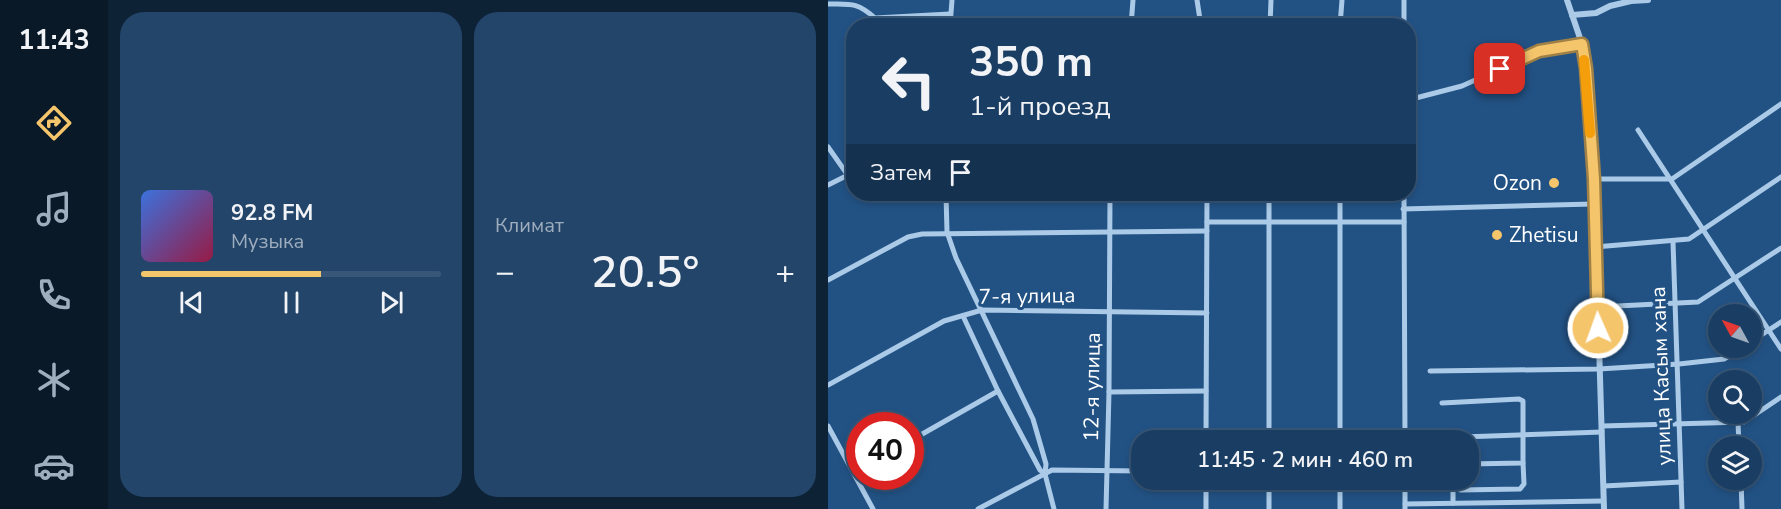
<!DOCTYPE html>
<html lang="ru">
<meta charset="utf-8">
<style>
body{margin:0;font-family:"Nunito Sans",sans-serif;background:#234569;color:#f1f3f6;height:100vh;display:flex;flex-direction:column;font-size:22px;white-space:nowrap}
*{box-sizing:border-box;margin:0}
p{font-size:20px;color:#9faebe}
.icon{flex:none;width:33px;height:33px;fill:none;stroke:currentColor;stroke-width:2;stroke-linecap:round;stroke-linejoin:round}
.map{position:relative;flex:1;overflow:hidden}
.details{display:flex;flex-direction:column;gap:12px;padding:12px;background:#0e2236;width:720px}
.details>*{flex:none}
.guide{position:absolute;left:18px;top:18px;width:570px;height:183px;border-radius:24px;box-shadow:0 3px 9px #0003,0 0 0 2px #385778;background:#1a3e63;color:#f1f3f6;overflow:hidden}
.needle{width:39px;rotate:310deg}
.controls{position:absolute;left:880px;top:304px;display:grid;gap:12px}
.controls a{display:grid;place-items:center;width:54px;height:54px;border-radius:50%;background:#1a3e63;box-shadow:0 3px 9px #0003,0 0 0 2px #385778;font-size:30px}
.speed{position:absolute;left:18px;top:412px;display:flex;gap:12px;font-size:30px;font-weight:700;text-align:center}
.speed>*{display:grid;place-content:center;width:78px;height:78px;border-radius:50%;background:#1a3e63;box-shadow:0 3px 9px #0003,0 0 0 2px #385778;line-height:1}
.speed .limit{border:9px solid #d22;background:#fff;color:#111}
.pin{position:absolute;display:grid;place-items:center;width:51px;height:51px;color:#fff;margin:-26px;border-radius:12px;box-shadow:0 3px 9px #0006}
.me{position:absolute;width:66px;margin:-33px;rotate:358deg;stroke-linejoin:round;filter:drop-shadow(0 0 4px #0008)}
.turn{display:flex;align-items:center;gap:21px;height:126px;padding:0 24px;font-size:27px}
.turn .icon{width:78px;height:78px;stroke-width:2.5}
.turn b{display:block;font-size:42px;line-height:51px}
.then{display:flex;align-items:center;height:57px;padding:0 24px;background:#0003;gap:12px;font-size:22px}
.big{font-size:45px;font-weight:600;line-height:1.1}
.details .widget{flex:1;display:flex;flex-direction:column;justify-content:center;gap:9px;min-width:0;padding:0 21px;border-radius:24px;background:#234569}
.song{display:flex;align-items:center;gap:18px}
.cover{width:72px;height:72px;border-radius:9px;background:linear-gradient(135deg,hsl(220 70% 55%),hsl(340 70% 35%))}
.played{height:6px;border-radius:3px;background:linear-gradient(90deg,#f5c56c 60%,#385778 60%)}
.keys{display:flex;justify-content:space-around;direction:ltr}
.heat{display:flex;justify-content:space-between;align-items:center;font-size:33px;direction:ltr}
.details .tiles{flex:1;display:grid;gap:12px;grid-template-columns:repeat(2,1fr)}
.trip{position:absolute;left:303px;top:430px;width:348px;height:60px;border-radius:24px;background:#1a3e63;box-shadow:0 3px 9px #0003,0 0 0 2px #385778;font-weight:600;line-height:60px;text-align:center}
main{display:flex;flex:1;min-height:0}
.menu{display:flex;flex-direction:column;width:108px;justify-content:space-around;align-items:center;background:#0a1928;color:#9faebe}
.menu .icon{width:42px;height:42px}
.menu .on{color:#f5c56c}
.menu b{font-size:27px;color:#f1f3f6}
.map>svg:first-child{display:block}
</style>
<main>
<nav class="menu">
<b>11:43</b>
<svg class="icon on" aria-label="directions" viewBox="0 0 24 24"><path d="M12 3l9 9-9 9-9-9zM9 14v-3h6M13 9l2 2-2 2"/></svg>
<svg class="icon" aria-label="music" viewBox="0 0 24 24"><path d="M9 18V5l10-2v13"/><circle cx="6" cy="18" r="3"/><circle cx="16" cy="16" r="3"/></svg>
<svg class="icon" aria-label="phone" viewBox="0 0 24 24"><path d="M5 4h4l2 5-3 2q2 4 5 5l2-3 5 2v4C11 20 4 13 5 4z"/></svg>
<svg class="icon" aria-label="climate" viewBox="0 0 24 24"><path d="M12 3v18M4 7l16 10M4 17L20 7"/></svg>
<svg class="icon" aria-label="car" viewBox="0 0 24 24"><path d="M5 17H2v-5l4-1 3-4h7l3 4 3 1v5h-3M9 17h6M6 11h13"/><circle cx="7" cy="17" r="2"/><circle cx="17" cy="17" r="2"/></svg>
</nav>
<section class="details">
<div class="tiles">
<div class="widget">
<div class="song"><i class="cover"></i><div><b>92.8 FM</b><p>Музыка</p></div></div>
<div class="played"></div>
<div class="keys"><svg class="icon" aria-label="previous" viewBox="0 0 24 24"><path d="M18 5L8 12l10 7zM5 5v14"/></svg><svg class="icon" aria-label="pause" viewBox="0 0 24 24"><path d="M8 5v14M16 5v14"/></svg><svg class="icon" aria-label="next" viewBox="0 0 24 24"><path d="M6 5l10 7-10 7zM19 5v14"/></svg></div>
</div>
<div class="widget"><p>Климат</p>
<div class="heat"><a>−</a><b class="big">20.5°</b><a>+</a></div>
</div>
</div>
</section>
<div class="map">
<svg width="953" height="509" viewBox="0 0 953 509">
<rect width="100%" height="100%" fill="#225284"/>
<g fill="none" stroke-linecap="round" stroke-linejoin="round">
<!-- minor -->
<g stroke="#aacae8" stroke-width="5">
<polyline points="369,0 373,26"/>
<path d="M 0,4 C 23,4 29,2 47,18 L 122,14"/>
<polyline points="122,26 124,0"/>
<polyline points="303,26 305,0"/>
<polyline points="442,26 443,0"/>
<polyline points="512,26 514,0"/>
<polyline points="576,26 576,0"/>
<polyline points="580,100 634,86 711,51 754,44"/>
<polyline points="810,130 953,349"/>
<polyline points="0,147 19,174"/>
<polyline points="766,179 844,179 953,104"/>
<polyline points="0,185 26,172"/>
<polyline points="118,194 119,232 128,258 205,419 218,464 217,474"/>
<polyline points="441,194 441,441"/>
<polyline points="512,194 512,441"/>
<polyline points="576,194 577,441"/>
<polyline points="575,209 765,204"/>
<polyline points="379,222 576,222"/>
<polyline points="845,242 854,509"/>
<polyline points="767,247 861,239 953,177"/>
<polyline points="0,280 80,237 94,234 379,231"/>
<polyline points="769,307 870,302 953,248"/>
<polyline points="135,316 170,391 212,470 217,474 226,509"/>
<polyline points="924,341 953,322"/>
<polyline points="602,371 771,369 851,364 896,359 914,348"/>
<polyline points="0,385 116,321 154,310 379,313"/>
<polyline points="281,392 378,391"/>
<polyline points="614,403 691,399 695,401 695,463 640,464"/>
<polyline points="910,422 911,447"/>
<polyline points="0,426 45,509"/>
<polyline points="774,426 916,422 953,397"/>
<polyline points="606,438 774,432"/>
<polyline points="82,441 170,391"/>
<polyline points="378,441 379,194"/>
<polyline points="577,480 577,509"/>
<polyline points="913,480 914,509"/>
<polyline points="379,484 441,485 577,481"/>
<polyline points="776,486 853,482"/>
<polyline points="632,490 692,489 696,484 695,463"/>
<polyline points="625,503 625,480"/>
<polyline points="577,504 775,501"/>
<polyline points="150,509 224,470 314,471"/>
<polyline points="278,509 281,392 282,194"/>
<polyline points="378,509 378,480"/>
<polyline points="441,509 441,480"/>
<polyline points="512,509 512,482"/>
</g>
<!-- tertiary -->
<g stroke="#aacae8" stroke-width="6">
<polyline points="739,0 754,44 758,68 766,179 776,509"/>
<polyline points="744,15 768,13 782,6 803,1 820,0"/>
</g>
</g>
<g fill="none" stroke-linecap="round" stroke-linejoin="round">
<!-- route casing -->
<g stroke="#9f8046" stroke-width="15">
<polyline id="route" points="672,69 711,51 754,44 758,68 766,179 770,328"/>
</g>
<!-- route -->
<use href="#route" stroke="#f5c56c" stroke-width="10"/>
<!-- slow -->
<polyline stroke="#f59e0b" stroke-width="10" points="756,60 762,133"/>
</g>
<!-- markers -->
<g fill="#f5c56c" stroke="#225284" stroke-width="2">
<circle cx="726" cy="183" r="6"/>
<circle cx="669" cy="235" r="6"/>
</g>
<g text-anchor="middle" stroke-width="6" stroke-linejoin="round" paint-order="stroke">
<!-- poi labels -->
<g font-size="21" fill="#fff" stroke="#225284" text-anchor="end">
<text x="714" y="190">Ozon</text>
<text x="681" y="242" text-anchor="start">Zhetisu</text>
</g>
<!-- street labels -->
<g font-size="21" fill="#fff" stroke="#225284">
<text transform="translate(199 296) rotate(-1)" y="7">7-я улица</text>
<text transform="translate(833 376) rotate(-92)" y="7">улица Касым хана</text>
<text transform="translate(264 387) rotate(-89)" y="7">12-я улица</text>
</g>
</g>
</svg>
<div class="controls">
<a><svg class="needle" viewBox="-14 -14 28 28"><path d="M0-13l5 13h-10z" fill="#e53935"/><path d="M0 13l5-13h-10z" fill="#9faebe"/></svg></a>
<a><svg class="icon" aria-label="search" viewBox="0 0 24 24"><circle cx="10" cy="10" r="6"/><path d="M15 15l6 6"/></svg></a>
<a><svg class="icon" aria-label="layers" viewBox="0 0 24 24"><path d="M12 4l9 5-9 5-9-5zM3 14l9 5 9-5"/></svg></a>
</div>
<div class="speed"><div class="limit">40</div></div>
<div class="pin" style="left:672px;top:69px;background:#d93025"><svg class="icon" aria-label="arrive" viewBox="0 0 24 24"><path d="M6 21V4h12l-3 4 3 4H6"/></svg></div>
<svg class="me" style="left:770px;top:328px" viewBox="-20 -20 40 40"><circle r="17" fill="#f5c56c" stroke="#fff" stroke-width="3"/><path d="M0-11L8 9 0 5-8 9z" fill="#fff"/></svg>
<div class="trip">11:45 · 2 мин · 460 m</div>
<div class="guide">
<div class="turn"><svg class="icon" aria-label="left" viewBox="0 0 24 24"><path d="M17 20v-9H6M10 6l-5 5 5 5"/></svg><div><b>350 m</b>1-й проезд</div></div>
<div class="then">Затем<svg class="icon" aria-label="arrive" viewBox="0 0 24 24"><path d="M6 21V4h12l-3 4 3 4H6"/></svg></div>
</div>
</div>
</main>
